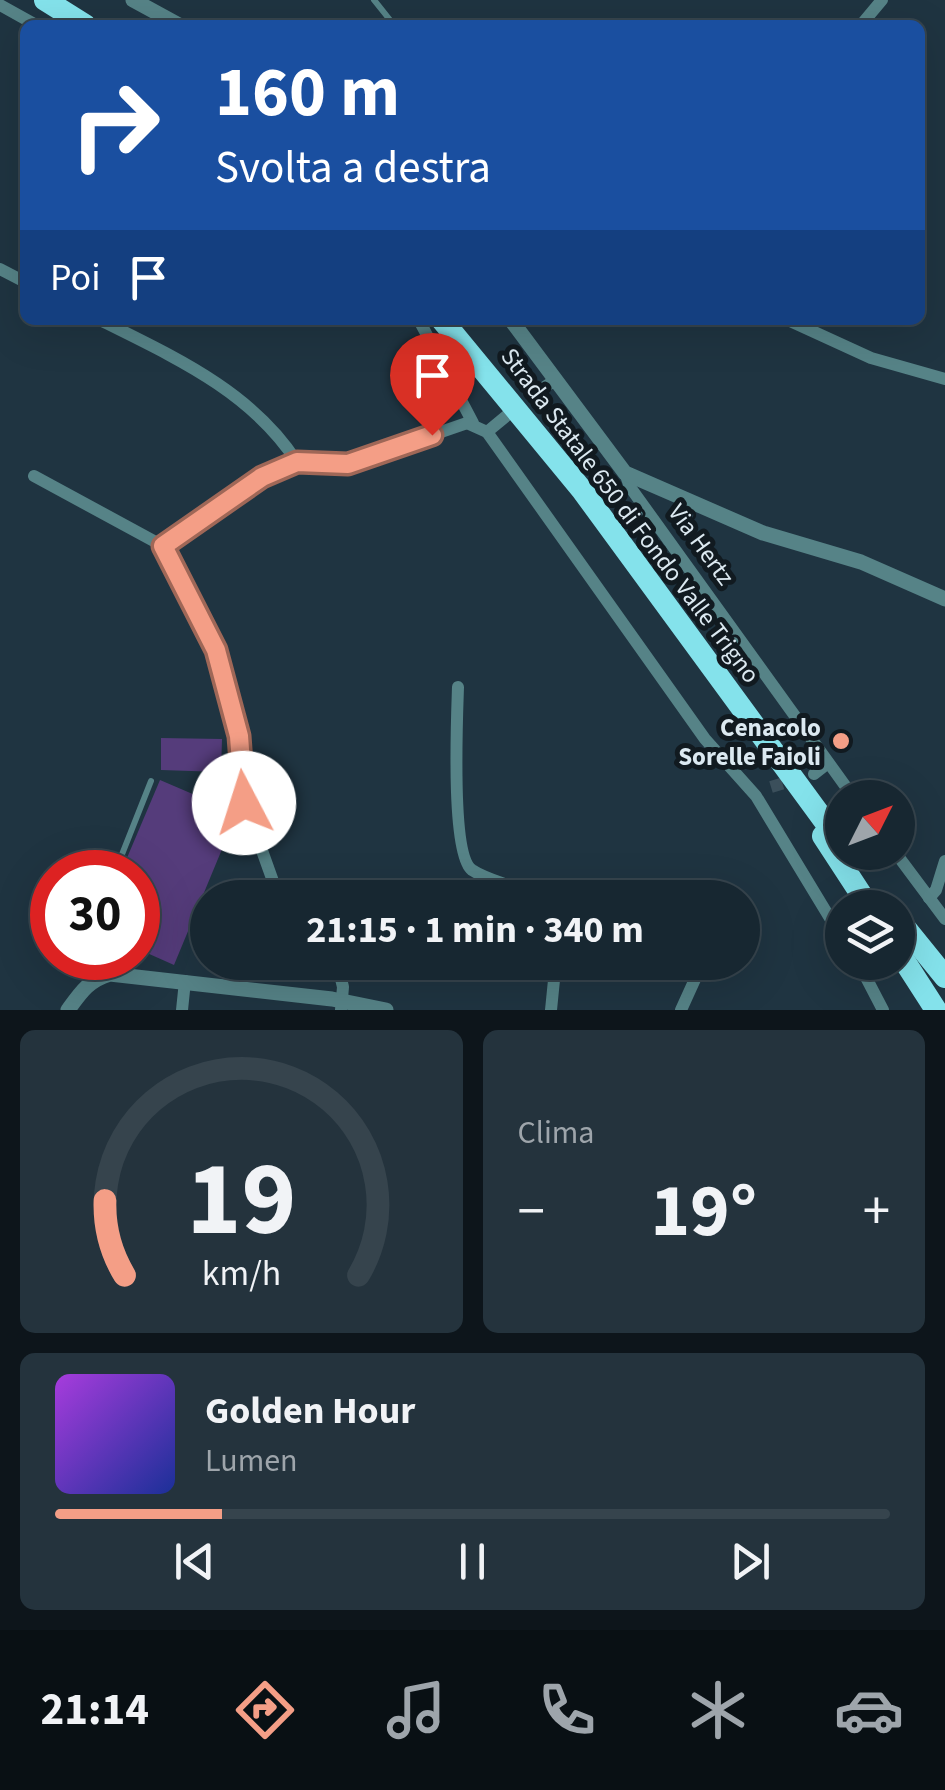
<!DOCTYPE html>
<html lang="it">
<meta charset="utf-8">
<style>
body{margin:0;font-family:"Source Sans 3",sans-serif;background:#24333d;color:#f1f3f6;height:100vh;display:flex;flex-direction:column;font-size:38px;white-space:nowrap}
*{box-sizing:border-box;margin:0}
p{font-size:32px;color:#9ea5ab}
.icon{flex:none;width:55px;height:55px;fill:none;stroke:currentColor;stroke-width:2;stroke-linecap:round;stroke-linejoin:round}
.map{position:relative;height:1010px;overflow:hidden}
.panel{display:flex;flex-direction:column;gap:20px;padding:20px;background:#0d151b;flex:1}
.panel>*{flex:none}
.banner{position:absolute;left:20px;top:20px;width:905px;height:305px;border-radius:15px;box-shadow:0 10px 40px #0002,0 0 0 2px #36444d;background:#1a4fa0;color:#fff;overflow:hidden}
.needle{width:65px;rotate:48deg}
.controls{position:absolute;left:825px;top:780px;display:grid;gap:20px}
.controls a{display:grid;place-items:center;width:90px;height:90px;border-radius:50%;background:#172731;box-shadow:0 10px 40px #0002,0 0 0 2px #36444d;font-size:50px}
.speed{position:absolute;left:30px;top:850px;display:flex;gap:20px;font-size:50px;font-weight:700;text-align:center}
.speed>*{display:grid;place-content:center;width:130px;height:130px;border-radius:50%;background:#172731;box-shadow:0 10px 40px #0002,0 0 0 2px #36444d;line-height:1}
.speed .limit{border:15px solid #d22;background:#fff;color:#111}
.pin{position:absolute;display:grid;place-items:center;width:85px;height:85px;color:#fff;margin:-102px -42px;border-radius:50% 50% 50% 0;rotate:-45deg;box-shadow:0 0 10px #0007}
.pin .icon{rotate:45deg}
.me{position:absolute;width:110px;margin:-55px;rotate:355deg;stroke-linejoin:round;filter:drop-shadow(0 0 8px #0008)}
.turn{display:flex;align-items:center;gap:35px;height:210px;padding:0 30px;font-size:45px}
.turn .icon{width:130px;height:130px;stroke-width:2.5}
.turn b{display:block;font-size:70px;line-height:85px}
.then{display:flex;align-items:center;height:95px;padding:0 30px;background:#0003;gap:20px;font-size:38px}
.big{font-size:75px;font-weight:700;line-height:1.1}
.panel .card{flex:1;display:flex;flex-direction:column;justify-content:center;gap:15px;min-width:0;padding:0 35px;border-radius:15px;background:#24333d}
.panel .dial{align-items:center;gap:0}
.dial svg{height:260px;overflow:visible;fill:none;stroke:#36444d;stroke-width:7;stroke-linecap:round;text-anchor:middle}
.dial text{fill:#f1f3f6;stroke:none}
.song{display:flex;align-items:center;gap:30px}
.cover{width:120px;height:120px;border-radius:15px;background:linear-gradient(135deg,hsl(280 70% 55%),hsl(230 70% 35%))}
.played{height:10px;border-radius:5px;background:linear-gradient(90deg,#f49e86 20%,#36444d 20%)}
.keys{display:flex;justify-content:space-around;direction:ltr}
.heat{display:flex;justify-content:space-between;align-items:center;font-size:55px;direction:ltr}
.panel .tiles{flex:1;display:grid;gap:20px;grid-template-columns:1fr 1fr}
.card:last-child{grid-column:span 2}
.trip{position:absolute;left:190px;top:880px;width:570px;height:100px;border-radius:50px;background:#172731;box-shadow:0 10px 40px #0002,0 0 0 2px #36444d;font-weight:700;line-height:100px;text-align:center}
.tabs{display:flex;height:160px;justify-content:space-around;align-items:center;background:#091014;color:#9ea5ab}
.tabs .icon{width:70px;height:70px}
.tabs .on{color:#f49e86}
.tabs b{font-size:45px;color:#f1f3f6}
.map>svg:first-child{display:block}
</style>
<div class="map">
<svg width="945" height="1010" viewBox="0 0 945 1010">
<rect width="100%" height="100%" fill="#1f3441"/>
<!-- green -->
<g fill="#553c7b">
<polygon points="161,738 222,739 221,772 161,770"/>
<polygon points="160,780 237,813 174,965 138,949 138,872 121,872"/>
</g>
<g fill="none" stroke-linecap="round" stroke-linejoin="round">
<!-- minor-tunnel -->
<polyline stroke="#3b4f5b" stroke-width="12" stroke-dasharray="12 6" stroke-linecap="butt" points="771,787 797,779"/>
<!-- service -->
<g stroke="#568387" stroke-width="6">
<polyline points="374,0 394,25"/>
<polyline points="115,872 151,781"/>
<polyline points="90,958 95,977"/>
</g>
<!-- minor -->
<g stroke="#568387" stroke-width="12">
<polyline points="0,5 36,25"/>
<polyline points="861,25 882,0"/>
<polyline points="0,269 25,282"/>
<path d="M 100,320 C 174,357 251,391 297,462"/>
<polyline points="419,320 473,423"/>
<polyline points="788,320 871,358 945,379"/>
<polyline points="533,395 555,380"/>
<polyline points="487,432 705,739 756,796 842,938"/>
<polyline points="625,473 630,487 854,798"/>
<polyline points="34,476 163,546"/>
<path d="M 458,687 C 457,717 451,855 472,870 C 490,882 516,885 536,898"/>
<polyline points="814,774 828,763"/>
<polyline points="895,852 945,919"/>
<polyline points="277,895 464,889"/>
<polyline points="279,898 245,803 239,736 216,650 163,546 262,477 297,462 348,464 467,423 487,432 511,412"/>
<polyline points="929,898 936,890 945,861"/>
<polyline points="337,962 343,987 341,1010"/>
<polyline points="545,962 554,980 551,1010"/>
<polyline points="858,962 883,1010"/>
<polyline points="182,1010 185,981"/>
<polyline points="681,1010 696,977"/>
</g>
<!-- tertiary -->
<g stroke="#568387" stroke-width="15">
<polyline points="133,0 179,25"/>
<polyline points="511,320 625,473 763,533 861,562 945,599"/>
<path d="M 68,1010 C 81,992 89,980 110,974 L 332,999 L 386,1010"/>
</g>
<!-- trunk -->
<g stroke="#84e2eb" stroke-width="22">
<polyline points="45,0 85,25"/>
<polyline points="442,320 582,490 842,845"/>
<polyline points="823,836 870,908"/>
<polyline points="898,919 945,977"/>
<polyline points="898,951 936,1010"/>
</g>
</g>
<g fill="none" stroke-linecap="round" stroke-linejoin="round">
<!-- route casing -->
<g stroke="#9f6757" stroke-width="25">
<polyline id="route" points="244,803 239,736 216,650 163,546 262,477 297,462 348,464 432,435"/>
</g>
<!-- route -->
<use href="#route" stroke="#f49e86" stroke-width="18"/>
</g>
<!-- markers -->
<circle fill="#f49e86" stroke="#111a20" stroke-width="4" cx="841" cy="741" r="10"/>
<g text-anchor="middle" stroke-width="10" stroke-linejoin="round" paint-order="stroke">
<!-- street labels -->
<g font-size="25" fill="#dce9f1" stroke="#111a20">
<text transform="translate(631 515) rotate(53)" y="9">Strada Statale 650 di Fondo Valle Trigno</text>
<text transform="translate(702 544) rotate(54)" y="9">Via Hertz</text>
</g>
<!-- poi labels -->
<g font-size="25" font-weight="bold" fill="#dce9f1" stroke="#111a20" text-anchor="end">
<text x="821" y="736">Cenacolo<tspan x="821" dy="29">Sorelle Faioli</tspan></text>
</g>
</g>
</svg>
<div class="controls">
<a><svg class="needle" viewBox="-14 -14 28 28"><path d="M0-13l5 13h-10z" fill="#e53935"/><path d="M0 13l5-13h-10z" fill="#9ea5ab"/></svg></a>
<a><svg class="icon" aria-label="layers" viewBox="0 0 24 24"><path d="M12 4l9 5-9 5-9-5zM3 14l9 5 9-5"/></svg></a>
</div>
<div class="speed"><div class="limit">30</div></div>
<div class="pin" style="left:432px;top:435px;background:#d93025"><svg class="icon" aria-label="arrive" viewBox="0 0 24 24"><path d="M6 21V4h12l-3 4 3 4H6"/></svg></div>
<svg class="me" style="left:244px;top:803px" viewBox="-20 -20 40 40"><circle r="19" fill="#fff"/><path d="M0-13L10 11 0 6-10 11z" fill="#f49e86"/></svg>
<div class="trip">21:15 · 1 min · 340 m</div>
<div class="banner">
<div class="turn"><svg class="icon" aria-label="right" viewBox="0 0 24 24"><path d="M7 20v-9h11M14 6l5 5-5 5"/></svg><div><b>160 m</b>Svolta a destra</div></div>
<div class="then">Poi<svg class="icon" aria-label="arrive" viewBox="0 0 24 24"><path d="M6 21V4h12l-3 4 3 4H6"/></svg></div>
</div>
</div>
<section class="panel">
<div class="tiles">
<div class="card dial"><svg viewBox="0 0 100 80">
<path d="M14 69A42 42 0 1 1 86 69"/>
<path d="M14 69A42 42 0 0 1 8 46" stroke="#f49e86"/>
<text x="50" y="56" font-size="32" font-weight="700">19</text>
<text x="50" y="72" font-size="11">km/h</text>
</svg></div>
<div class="card"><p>Clima</p>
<div class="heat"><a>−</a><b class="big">19°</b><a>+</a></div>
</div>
<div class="card">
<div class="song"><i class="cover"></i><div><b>Golden Hour</b><p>Lumen</p></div></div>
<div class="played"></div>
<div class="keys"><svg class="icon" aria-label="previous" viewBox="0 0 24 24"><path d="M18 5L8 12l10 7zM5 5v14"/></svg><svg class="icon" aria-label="pause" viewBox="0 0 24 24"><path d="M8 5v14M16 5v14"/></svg><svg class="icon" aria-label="next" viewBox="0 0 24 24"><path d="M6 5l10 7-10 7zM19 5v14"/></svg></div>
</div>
</div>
</section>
<nav class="tabs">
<b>21:14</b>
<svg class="icon on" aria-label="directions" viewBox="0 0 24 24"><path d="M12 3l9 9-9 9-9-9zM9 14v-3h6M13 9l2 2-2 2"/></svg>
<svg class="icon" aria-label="music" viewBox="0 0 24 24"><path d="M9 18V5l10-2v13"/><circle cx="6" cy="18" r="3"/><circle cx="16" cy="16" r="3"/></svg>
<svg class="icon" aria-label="phone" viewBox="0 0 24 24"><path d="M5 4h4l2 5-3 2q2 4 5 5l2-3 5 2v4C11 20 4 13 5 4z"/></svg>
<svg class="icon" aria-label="climate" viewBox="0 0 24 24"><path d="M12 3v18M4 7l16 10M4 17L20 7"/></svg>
<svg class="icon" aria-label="car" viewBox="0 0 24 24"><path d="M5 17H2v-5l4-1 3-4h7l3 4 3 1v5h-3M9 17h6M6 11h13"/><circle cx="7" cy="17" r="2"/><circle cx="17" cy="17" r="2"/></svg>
</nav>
